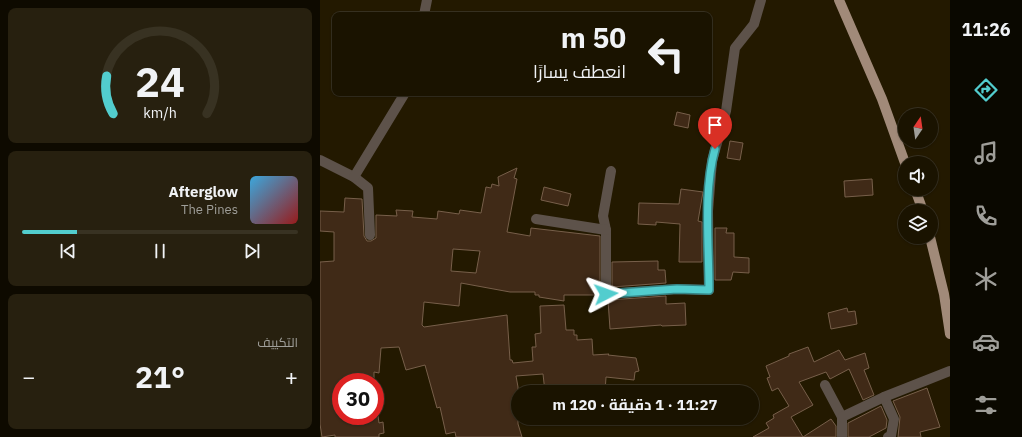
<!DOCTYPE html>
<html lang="ar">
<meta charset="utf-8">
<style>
body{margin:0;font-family:"IBM Plex Sans",Cairo,sans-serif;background:#27200f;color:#f1f3f6;direction:rtl;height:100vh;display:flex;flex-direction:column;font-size:15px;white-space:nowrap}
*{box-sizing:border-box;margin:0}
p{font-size:13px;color:#9f9e99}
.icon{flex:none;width:22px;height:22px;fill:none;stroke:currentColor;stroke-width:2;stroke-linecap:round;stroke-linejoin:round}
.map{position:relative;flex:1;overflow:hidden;direction:ltr}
.details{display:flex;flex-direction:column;gap:8px;padding:8px;background:#0e0a00;width:320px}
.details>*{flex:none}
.guide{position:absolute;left:12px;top:12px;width:380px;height:84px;border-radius:8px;box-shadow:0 1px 3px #0004,0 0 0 1px #383222;direction:rtl;background:#1a1300;color:#f1f3f6;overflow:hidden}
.needle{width:26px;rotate:13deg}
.buttons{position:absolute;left:578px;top:108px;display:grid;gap:8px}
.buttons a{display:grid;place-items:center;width:40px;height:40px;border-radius:50%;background:#1a1300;box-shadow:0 1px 3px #0004,0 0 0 1px #383222;font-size:20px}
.speed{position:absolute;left:12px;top:373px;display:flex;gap:8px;font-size:20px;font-weight:700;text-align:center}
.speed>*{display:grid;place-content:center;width:52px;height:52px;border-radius:50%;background:#1a1300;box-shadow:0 1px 3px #0004,0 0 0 1px #383222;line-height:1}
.speed .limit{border:6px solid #d22;background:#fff;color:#111}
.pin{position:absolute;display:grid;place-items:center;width:34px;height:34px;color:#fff;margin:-41px -17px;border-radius:50% 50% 50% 0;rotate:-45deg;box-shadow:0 0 4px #0007}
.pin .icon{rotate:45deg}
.me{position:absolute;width:44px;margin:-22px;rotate:86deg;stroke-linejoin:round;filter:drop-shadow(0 0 3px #0008)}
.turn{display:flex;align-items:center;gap:14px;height:84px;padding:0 20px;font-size:18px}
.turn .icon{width:52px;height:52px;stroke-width:2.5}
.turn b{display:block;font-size:28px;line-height:34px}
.big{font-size:30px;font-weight:700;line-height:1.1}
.details .tile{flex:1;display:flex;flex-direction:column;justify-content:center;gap:6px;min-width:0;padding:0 14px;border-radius:8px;background:#27200f}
.details .dial{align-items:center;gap:0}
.dial svg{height:104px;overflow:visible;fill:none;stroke:#383222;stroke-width:7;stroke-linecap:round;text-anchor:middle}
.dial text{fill:#f1f3f6;stroke:none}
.song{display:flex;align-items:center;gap:12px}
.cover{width:48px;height:48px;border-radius:6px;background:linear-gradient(135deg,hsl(200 70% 55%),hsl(0 70% 35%))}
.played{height:4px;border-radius:2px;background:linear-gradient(90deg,#52cdce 20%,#383222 20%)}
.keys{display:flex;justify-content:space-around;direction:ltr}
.heat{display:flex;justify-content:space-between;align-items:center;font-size:22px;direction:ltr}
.trip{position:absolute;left:191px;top:385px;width:248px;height:40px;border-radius:20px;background:#1a1300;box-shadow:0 1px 3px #0004,0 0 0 1px #383222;font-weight:700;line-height:40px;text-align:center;direction:rtl}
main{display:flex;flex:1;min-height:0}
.dock{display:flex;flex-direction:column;width:72px;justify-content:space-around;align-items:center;background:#0a0800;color:#9f9e99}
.dock .icon{width:28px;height:28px}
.dock .selected{color:#52cdce}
.dock b{font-size:18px;color:#f1f3f6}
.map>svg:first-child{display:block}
</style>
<main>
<nav class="dock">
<b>11:26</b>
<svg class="icon selected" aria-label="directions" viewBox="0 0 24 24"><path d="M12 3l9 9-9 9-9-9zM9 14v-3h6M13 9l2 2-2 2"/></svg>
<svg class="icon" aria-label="music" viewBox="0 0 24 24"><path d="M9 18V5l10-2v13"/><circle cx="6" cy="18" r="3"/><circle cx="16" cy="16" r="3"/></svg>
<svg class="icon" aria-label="phone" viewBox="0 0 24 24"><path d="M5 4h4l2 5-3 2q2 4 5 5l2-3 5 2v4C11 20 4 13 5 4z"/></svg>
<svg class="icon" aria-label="climate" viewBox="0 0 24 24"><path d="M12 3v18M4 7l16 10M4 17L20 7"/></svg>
<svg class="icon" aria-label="car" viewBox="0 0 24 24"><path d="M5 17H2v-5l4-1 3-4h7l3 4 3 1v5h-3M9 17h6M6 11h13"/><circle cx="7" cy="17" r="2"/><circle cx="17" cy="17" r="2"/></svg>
<svg class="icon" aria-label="filters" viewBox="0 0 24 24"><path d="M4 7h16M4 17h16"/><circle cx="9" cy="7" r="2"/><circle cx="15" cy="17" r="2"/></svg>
</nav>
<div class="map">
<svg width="630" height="437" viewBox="0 0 630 437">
<rect width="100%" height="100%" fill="#231900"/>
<!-- building -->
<g fill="#402a17" stroke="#775f4a" fill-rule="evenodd">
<polygon points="357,112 370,115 368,128 354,125"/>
<polygon points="410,141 423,143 420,160 407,158"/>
<path d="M 197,168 L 194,178 L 197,179 L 187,232 L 210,236 L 211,228 L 280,236 L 280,295 L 244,295 L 244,301 L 219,297 L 219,295 L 215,295 L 215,292 L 190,292 L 141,283 L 139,306 L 104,302 L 102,325 L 104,327 L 187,315 L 190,360 L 192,360 L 193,363 L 213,361 L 212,347 L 216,347 L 215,334 L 221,333 L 220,306 L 244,305 L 246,330 L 254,330 L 254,335 L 257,335 L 257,340 L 272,339 L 273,355 L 289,354 L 288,355 L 316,358 L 319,371 L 315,372 L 314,380 L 286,377 L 285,392 L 225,392 L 223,374 L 196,376 L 198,387 L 198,424 L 202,437 L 136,437 L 135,432 L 126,434 L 120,407 L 117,408 L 105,365 L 86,370 L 79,347 L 61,348 L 59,373 L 54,372 L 54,379 L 21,382 L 21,416 L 58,416 L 59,423 L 63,422 L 64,433 L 59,434 L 59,437 L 15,437 L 15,435 L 2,437 L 0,424 L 0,262 L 14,261 L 14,232 L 0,231 L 0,211 L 24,212 L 25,198 L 42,199 L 44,236 L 47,241 L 51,241 L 56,238 L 56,215 L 77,216 L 76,210 L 93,211 L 92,217 L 117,219 L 118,211 L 139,214 L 140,210 L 161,213 L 166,187 L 171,188 L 172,184 L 179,186 L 178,177 ZM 133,249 L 160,251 L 156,273 L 131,271 Z"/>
<polygon points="552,179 553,195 525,197 524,181"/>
<polygon points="224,187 251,194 248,206 221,200"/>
<polygon points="361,189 383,192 378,221 382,222 382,262 359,262 360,224 336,222 336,225 318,224 319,203 359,204"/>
<polygon points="395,228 407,228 406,233 414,233 414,257 429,258 429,273 413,272 411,280 395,280"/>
<polygon points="338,261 338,270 345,270 346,283 292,287 292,262"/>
<polygon points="346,296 346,304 365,303 366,325 342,326 341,325 290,329 288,300"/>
<polygon points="527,308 528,312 535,311 537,324 511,329 508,313"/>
<polygon points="488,347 494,362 519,350 525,360 545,353 549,368 544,370 554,395 543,400 529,369 510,379 506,372 479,382 493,405 471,417 483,437 433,437 449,428 446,423 454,418 453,415 469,406 458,388 452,391 447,378 450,377 446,366 469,356 469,354"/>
<polygon points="607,388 620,427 600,432 601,437 578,437 580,417 573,401"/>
<polygon points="561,406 567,420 566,428 549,437 528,437 528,423"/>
<polygon points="511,419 516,426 516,437 483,437"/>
</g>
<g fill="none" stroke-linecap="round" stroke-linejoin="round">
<!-- minor -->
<g stroke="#5d524a" stroke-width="10">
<polyline points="104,15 107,0"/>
<polyline points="0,160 34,177 48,188 50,235"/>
<polyline points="291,171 283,216 286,230 286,294 357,289 389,290 388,211 392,161 406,111 415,48 434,24 441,0"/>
<polyline points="34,177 85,93"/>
<polyline points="216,219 286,230"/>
<polyline points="505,385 522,417 522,437"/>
<polyline points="564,397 574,419 571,436 568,437"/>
<polyline points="522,417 564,397 630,371"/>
</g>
<!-- primary -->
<g stroke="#a18a79" stroke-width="10">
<polyline points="519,0 562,99 585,163"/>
<polyline points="595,189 603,211"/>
<polyline points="610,237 624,294 630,334"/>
</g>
</g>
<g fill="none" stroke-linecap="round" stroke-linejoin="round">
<!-- route casing -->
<g stroke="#358586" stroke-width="10">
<path id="route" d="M 286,294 L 357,289 L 389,290 C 389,245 383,192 395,149"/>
</g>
<!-- route -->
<use href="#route" stroke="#52cdce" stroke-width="7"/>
</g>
</svg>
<div class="buttons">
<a><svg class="needle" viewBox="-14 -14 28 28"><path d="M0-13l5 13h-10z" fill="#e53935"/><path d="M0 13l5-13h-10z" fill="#9f9e99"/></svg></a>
<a><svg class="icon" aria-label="sound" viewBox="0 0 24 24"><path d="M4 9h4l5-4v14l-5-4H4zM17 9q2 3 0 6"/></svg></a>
<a><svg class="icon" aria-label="layers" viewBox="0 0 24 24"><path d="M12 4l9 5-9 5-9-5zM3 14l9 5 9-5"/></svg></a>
</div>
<div class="speed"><div class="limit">30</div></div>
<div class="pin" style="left:395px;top:149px;background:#d93025"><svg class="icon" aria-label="arrive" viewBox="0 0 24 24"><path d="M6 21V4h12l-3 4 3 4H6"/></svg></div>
<svg class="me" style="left:286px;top:294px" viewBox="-20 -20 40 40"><path d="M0-17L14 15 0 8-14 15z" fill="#52cdce" stroke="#fff" stroke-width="4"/></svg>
<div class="trip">11:27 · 1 دقيقة · 120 m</div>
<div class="guide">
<div class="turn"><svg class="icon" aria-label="left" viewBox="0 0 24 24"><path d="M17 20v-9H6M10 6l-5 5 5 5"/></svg><div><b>50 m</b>انعطف يسارًا</div></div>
</div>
</div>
<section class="details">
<div class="tile dial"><svg viewBox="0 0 100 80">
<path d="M14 69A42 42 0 1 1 86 69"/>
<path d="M14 69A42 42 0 0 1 9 40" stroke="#52cdce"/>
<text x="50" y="56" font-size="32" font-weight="700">24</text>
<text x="50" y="72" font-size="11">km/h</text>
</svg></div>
<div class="tile">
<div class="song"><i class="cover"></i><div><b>Afterglow</b><p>The Pines</p></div></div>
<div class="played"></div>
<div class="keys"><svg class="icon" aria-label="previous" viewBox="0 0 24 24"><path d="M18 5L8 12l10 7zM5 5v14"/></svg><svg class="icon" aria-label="pause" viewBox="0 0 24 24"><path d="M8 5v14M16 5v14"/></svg><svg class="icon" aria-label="next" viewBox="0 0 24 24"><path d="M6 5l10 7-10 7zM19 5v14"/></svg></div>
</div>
<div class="tile"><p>التكييف</p>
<div class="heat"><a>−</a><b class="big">21°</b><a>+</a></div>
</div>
</section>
</main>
